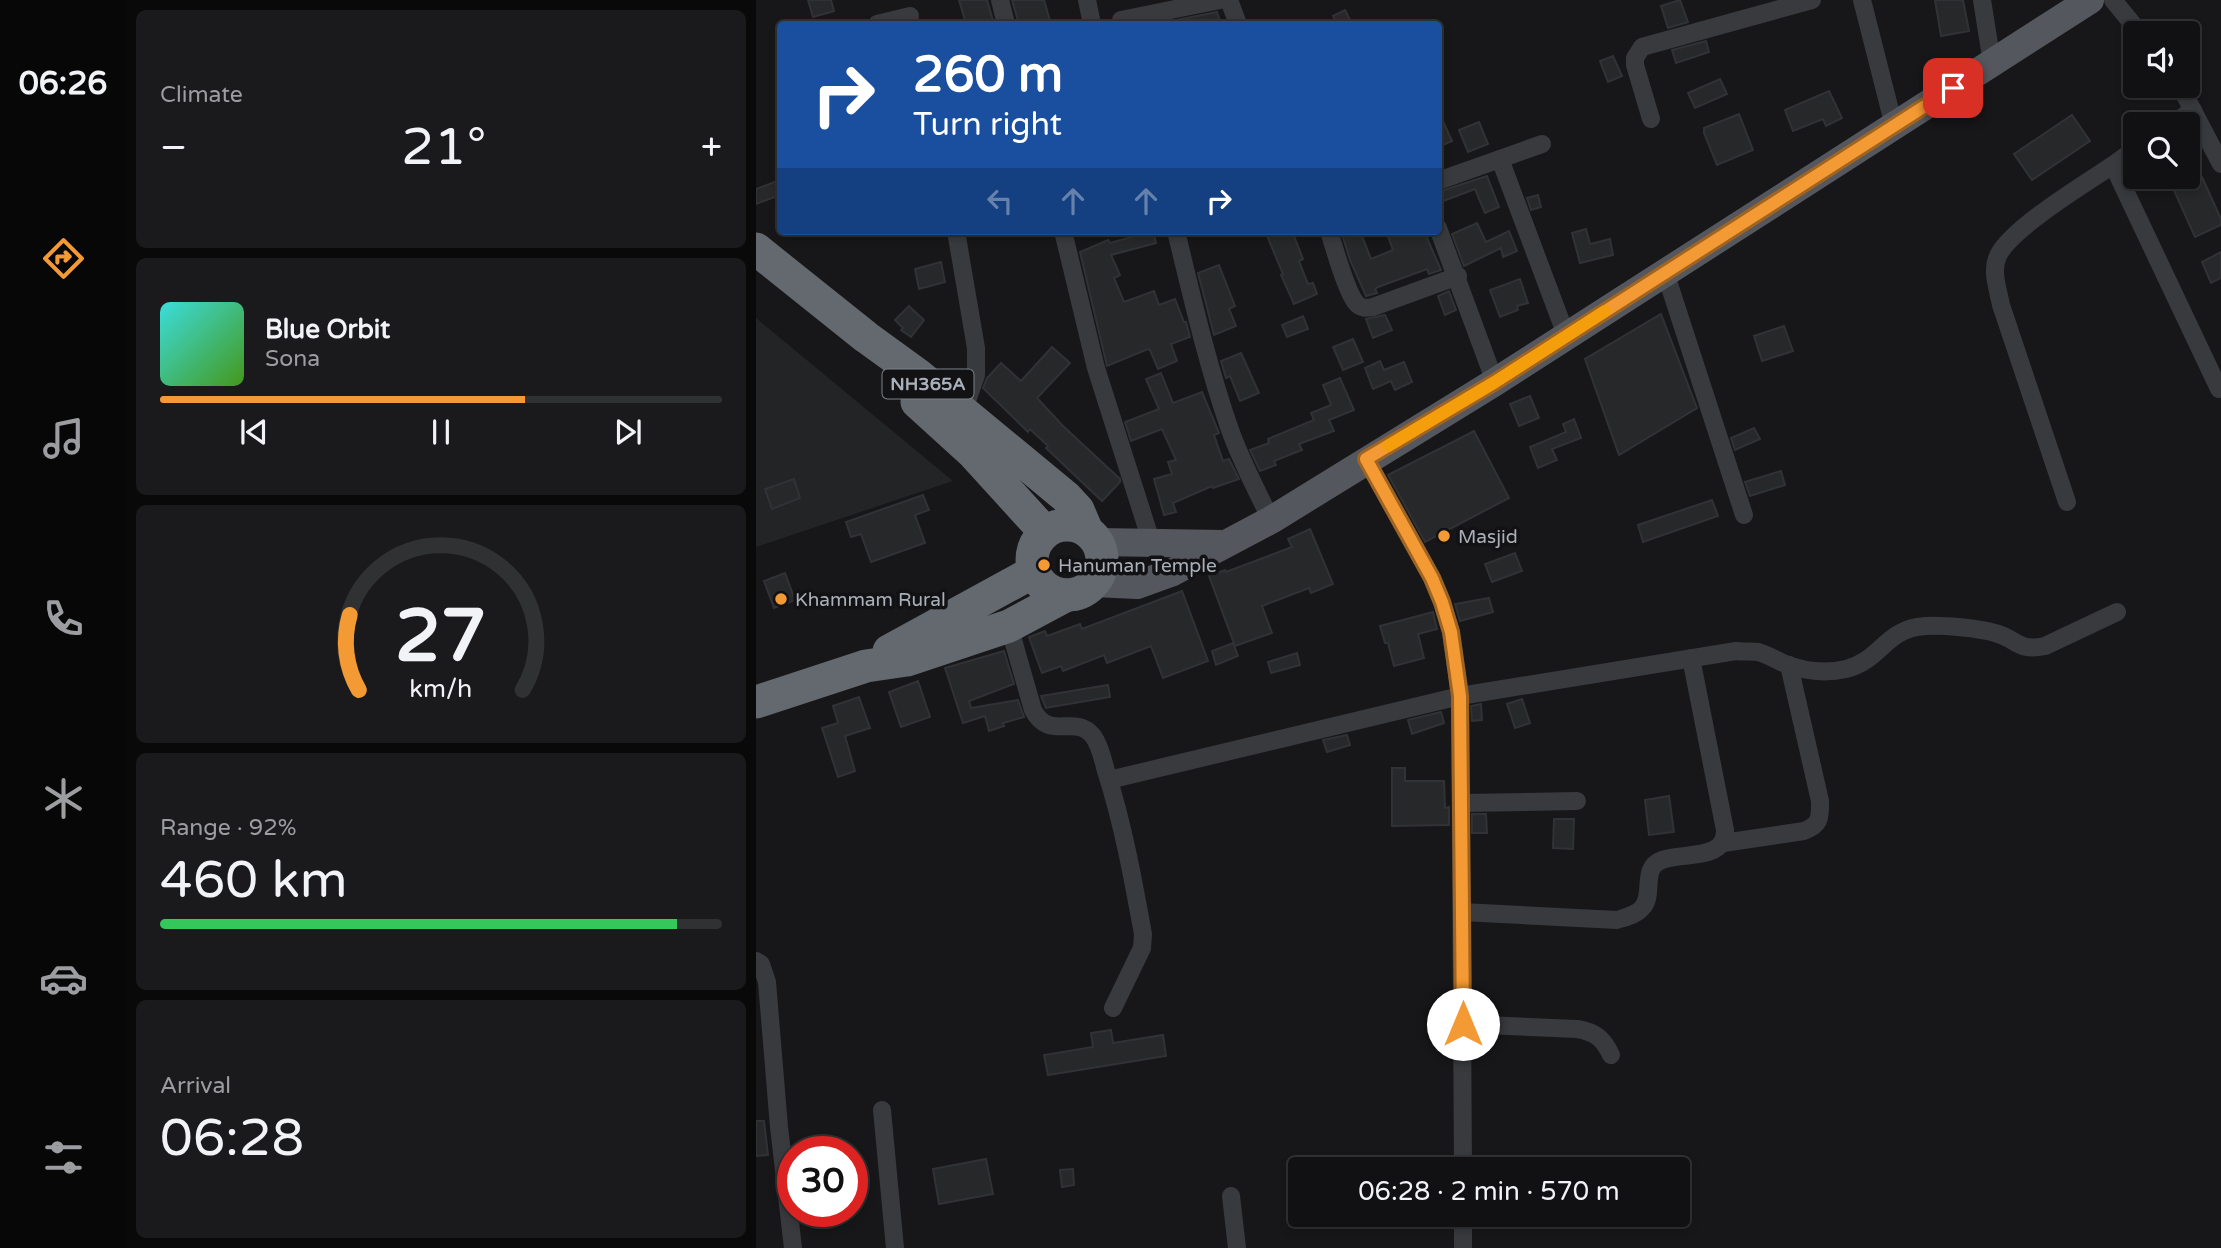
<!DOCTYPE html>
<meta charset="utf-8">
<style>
body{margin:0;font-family:"Varela Round",sans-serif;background:#1a1a1c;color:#f1f3f6;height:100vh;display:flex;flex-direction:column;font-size:26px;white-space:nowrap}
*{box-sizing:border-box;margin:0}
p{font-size:23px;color:#9c9da0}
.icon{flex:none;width:38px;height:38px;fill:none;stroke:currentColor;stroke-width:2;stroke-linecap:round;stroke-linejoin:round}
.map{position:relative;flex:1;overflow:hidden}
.side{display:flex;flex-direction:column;gap:10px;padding:10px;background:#09090a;width:630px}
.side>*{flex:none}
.guide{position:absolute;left:21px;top:21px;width:665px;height:214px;border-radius:7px;box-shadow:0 4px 10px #0003,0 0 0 2px #303133;background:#1a4fa0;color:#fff;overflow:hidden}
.tools{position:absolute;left:1367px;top:21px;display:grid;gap:14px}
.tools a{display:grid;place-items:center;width:77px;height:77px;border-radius:7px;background:#111113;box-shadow:0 4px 10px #0003,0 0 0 2px #303133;font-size:35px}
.speed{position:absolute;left:21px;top:1136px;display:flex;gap:14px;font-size:35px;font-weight:700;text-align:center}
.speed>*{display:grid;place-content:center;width:91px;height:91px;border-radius:50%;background:#111113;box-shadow:0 4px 10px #0003,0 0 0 2px #303133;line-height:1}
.speed .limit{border:10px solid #d22;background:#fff;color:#111}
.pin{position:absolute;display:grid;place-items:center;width:60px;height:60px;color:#fff;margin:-30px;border-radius:14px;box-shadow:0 4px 10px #0006}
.me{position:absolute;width:77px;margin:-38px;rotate:0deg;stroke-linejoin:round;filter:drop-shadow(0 0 5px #0008)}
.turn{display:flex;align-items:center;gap:24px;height:147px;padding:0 21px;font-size:32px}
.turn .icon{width:91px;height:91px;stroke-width:2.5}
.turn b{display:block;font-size:49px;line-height:60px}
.lanes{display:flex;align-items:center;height:66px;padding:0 21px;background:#0003;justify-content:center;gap:35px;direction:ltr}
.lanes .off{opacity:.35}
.big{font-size:52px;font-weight:600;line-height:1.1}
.side .tile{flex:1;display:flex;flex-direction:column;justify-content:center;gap:10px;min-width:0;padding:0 24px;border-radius:10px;background:#1a1a1c}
.side .dial{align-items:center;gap:0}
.dial svg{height:182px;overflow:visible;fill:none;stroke:#303133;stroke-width:7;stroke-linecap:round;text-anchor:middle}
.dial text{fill:#f1f3f6;stroke:none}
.song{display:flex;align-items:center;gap:21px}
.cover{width:84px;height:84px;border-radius:10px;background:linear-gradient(135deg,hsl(180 70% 55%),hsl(100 70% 35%))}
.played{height:7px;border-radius:4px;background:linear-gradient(90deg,#f49a34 65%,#303133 65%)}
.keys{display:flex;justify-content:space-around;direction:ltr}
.heat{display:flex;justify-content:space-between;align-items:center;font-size:38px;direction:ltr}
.charge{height:10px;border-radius:5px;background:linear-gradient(90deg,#34c759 92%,#303133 0)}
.trip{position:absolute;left:532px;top:1157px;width:402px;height:70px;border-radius:7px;background:#111113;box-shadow:0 4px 10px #0003,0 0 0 2px #303133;font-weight:600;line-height:70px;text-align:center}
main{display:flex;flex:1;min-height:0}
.tabs{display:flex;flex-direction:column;width:126px;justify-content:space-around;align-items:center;background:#070708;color:#9c9da0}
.tabs .icon{width:49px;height:49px}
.tabs .selected{color:#f49a34}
.tabs b{font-size:32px;color:#f1f3f6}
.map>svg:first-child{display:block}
</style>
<main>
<nav class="tabs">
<b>06:26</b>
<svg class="icon selected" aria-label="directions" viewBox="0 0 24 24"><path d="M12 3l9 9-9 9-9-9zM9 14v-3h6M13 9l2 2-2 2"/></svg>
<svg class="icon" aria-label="music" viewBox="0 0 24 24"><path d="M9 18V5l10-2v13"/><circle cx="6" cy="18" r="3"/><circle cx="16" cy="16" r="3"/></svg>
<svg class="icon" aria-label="phone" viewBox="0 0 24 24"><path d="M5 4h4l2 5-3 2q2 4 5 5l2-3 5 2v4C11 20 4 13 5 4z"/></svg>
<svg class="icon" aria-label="climate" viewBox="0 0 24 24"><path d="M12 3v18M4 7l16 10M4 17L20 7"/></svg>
<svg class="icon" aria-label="car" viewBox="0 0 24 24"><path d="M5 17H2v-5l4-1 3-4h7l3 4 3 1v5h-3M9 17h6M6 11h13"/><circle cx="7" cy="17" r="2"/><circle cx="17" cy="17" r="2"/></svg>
<svg class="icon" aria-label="filters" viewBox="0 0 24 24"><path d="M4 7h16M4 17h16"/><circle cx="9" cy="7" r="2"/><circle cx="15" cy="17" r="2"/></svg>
</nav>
<section class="side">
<div class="tile"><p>Climate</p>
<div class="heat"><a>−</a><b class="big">21°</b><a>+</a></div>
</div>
<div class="tile">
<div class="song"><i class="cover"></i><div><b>Blue Orbit</b><p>Sona</p></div></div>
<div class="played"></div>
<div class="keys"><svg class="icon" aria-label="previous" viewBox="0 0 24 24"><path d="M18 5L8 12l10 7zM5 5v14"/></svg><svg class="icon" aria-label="pause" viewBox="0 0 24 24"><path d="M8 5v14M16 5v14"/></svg><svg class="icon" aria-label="next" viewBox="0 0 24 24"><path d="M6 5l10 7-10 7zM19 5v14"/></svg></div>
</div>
<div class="tile dial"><svg viewBox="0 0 100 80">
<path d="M14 69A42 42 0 1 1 86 69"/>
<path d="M14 69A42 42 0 0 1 10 36" stroke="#f49a34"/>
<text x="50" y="56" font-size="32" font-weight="700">27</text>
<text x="50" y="72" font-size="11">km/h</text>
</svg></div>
<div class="tile"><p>Range · 92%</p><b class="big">460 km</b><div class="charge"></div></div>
<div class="tile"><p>Arrival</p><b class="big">06:28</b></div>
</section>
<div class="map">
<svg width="1465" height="1248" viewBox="0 0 1465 1248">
<rect width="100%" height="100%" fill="#171719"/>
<!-- built -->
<polygon fill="#232426" points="0,318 197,481 0,547"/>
<!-- building -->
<g fill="#27282a" stroke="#313235" stroke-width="2">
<polygon points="52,0 75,0 78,11 57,17"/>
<polygon points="203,0 231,0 238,24 210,24"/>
<polygon points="256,0 288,0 294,21 283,24 263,24"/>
<polygon points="924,0 932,22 912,28 905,6"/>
<polygon points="1179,0 1207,0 1213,31 1185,36"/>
<polygon points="589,10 596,24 581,24 577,16"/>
<polygon points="461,12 465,24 400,24"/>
<polygon points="950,41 953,52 920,63 916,50"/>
<polygon points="857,56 866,76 852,82 844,61"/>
<polygon points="964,79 971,94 939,108 932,93"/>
<polygon points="1073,91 1086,118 1070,126 1067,119 1037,131 1029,110"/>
<polygon points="682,110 696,141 682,147"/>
<polygon points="983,114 997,150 961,165 948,133 948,128"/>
<polygon points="1316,115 1334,141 1276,180 1258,154"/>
<polygon points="723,122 732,144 712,152 703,130"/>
<polygon points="1432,146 1465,219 1465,225 1439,237 1412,177 1432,177"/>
<polygon points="731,176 743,207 729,213 719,189 682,203 682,192"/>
<polygon points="24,180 24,195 0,204 0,189"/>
<polygon points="782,195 785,207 775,210 771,198"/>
<polygon points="721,223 730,242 753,231 761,251 747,257 745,248 708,266 696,234"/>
<polygon points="830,229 834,244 854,239 857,255 824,263 816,233"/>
<polygon points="397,231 400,243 355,255 364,275 358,278 368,302 398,291 403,305 419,299 428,322 430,322 434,337 415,344 421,361 402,369 394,350 392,349 351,366 324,252 352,240 354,243"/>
<polygon points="509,231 536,231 547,259 543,261 552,284 557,283 561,294 538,304 525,275 527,274"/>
<polygon points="585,231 604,231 615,259 637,250 630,231 668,231 685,270 673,274 671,269 622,287 619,289 621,293 610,296 594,260"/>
<polygon points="1465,252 1465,278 1455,283 1446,262"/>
<polygon points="185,262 189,282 163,289 159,269"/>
<polygon points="463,265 479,306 473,309 480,326 458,335 442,273"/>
<polygon points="764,279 772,303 761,306 762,310 744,317 734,290"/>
<polygon points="693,291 700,310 689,315 682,296"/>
<polygon points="153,306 168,320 155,337 145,330 147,328 139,320"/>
<polygon points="905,314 941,408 863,455 829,359"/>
<polygon points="629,315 636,330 617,338 610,319"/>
<polygon points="547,316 552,329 531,337 526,325"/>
<polygon points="1028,326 1037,351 1006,361 998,336"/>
<polygon points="597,339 607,362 587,370 577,347"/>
<polygon points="296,347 314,363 281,398 307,426 364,479 364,482 346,501 290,448 292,446 274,429 272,432 227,388 231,378 245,363 265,381"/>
<polygon points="485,353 503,393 484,401 474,376 470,378 465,361"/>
<polygon points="624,361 628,370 648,362 656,382 639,390 635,381 617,389 609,368"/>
<polygon points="405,373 417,403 446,392 463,433 458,435 467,461 473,459 483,479 457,488 456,486 417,503 420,512 408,515 398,479 416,474 412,462 420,460 406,429 375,441 369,422 403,409 390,379"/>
<polygon points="584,378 598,410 573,420 578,431 543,444 546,450 518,461 520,465 504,471 494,450 513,443 512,439 558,420 555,413 575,405 567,385"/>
<polygon points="774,396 783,418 763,426 754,404"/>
<polygon points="818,419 825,438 796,449 801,460 782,468 774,447 810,432 807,424"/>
<polygon points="998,428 1004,439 979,450 975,438"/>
<polygon points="718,431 753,498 669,542 632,475"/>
<polygon points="1025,471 1029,485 994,496 989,482"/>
<polygon points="38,479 44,498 16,509 9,489"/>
<polygon points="167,495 173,510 159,515 169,543 115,562 105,534 95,537 90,522"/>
<polygon points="956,500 962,516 887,542 882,525"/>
<polygon points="554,529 577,584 555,593 553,588 506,606 516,633 479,646 453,576 469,570 470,572 536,547 532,539"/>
<polygon points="759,553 766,571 736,582 729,564"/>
<polygon points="29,573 39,600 18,608 8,581"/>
<polygon points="426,591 452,661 407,678 395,646 351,663 348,655 307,671 305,666 286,673 273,637 289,631 291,636 324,624 326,629"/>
<polygon points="733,598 737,612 704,621 699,604"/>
<polygon points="677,612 681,629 662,634 668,658 638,666 632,643 629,643 624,626"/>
<polygon points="477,643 482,656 460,665 456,651"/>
<polygon points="248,651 258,684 213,701 215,708 262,700 268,717 247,723 248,726 233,731 229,716 207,723 189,668"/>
<polygon points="541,653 544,665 515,673 512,662"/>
<polygon points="162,681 174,717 145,727 133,692"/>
<polygon points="352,685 354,697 290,708 285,696"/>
<polygon points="103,697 114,728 89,736 99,771 82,777 66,728 82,723 77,706"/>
<polygon points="766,699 774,723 759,728 751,704"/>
<polygon points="725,704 726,720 716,721 715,706"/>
<polygon points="685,712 688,723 656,734 652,720"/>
<polygon points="591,735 594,745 571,752 567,740"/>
<polygon points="636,768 649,768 649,781 688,781 689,808 693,807 693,825 636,826"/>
<polygon points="913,796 918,832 893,835 889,800"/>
<polygon points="716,814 730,814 731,833 716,833"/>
<polygon points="798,819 818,819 817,849 797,848"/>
<polygon points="355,1030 357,1043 407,1035 410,1056 292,1075 288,1055 337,1047 335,1033"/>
<polygon points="0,1121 8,1121 12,1155 0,1156"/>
<polygon points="230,1159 237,1194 183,1204 177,1169"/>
<polygon points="317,1169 318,1185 306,1187 304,1170"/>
</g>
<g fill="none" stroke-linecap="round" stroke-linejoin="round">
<!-- street -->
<g stroke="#383a3e" stroke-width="18">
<polyline points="244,0 250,24"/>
<polyline points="331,0 336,24"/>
<polyline points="473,0 482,24"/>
<polyline points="1106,0 1138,126"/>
<polyline points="1226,0 1236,63"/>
<polyline points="1357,0 1384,33"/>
<polyline points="365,20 464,0"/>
<polyline points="121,24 154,16"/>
<polyline points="1424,86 1465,164"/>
<polyline points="895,119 879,65 879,58 886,47 1056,0"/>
<polyline points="1416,124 1437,110"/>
<polyline points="1379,149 1357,165 1463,389 1465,388"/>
<polyline points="744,159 810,335"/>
<polyline points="682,181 786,144"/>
<polyline points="682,228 739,382"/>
<polyline points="200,231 220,348 220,375 212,398 204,410"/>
<polyline points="307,231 340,368 396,544"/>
<path d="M 420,231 C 436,297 451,363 473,427 C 484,459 500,489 515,520"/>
<path d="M 573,231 C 578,247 591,294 601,304 C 606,309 611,308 617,307 L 702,276"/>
<polyline points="909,272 988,515"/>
<polyline points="610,459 676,578 686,602 695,632 704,696 707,1169"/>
<path d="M 1311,502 L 1245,305 C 1242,289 1235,271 1242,256 C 1254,229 1330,183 1357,165"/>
<path d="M 253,626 L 277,710 C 294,742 318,713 337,736 C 344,745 347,760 350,771 C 367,824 377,879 387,934 L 386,948 L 357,1008"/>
<path d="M 353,780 L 704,696 L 980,651 C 987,652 995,651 1002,652 C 1010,654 1019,659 1027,663 C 1047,671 1068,674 1090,669 C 1126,660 1128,629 1169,626 C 1186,625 1223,628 1239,633 C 1262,639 1261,652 1289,646 L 1361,612"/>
<polyline points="706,803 821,801"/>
<path d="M 967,843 L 1048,831 C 1065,824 1064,818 1064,801 L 1033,665"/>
<path d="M 706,912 L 861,920 C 870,917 880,915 886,908 C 899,895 884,868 906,860 C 927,852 970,861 969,830 L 935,658"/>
<polyline points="0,961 5,964 11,982 23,1127 37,1248"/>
<path d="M 707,1024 L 821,1029 C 839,1032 847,1038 855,1055"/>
<polyline points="126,1110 139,1248"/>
<polyline points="475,1196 481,1248"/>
<polyline points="707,1214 707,1248"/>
</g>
<!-- primary -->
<g stroke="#54575d" stroke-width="28">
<polyline points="341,542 468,544"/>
<polyline points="338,583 381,585 417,572 515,520 739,382 1334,0"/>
</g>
<!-- highway -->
<g stroke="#64696f" stroke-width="33">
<polyline points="0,249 110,337 161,374 310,497 322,510 331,531"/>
<polyline points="161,402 216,452 289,532"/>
<circle cx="311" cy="560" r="35"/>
<polyline points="133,651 277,572"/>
<polyline points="0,702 110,666 151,660 253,626 311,595"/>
</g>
</g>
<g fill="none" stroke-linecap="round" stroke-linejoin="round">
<!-- route casing -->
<g stroke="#9f6422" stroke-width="18">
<polyline id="route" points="707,1024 704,696 695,632 686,602 676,578 610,459 739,382 1197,88"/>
</g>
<!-- route -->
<use href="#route" stroke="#f49a34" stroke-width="12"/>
<!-- slow -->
<polyline stroke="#f59e0b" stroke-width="12" points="632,446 739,382 849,311"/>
</g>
<!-- markers -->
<g fill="#f49a34" stroke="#121214" stroke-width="2.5">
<circle cx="688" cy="536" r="7"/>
<circle cx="288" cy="565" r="7"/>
<circle cx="25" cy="599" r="7"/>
</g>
<g text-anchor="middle" stroke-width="7" stroke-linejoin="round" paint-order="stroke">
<!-- shield labels -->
<rect fill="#121214" stroke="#7c8188" stroke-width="2" x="126.5" y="369.5" width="91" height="29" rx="5"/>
<g font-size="18" font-weight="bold" fill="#a9b0b9">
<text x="172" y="390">NH365A</text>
</g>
<!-- poi labels -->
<g font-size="19" fill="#a9b0b9" stroke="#121214" text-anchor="start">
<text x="702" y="543">Masjid</text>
<text x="302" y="572">Hanuman Temple</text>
<text x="39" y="606">Khammam Rural</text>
</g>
</g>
</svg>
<div class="tools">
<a><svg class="icon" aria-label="sound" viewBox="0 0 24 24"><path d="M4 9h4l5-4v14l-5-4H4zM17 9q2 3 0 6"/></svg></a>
<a><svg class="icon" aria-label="search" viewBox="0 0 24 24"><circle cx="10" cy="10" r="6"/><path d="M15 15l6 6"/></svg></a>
</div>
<div class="speed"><div class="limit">30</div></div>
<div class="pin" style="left:1197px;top:88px;background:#d93025"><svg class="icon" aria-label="arrive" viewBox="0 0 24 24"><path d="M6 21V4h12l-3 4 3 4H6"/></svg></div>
<svg class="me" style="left:707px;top:1024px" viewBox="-20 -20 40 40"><circle r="19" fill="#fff"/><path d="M0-13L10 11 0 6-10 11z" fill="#f49a34"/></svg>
<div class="trip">06:28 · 2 min · 570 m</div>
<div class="guide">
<div class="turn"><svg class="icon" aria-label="right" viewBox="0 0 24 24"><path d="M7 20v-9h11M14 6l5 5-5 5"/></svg><div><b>260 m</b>Turn right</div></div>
<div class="lanes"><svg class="icon off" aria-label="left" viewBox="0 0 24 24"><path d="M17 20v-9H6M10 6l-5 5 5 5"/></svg><svg class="icon off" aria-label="ahead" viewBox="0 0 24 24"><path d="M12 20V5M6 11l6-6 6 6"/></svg><svg class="icon off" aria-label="ahead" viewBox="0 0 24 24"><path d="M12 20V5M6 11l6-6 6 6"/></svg><svg class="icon" aria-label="right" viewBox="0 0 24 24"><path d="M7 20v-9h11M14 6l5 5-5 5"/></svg></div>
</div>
</div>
</main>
